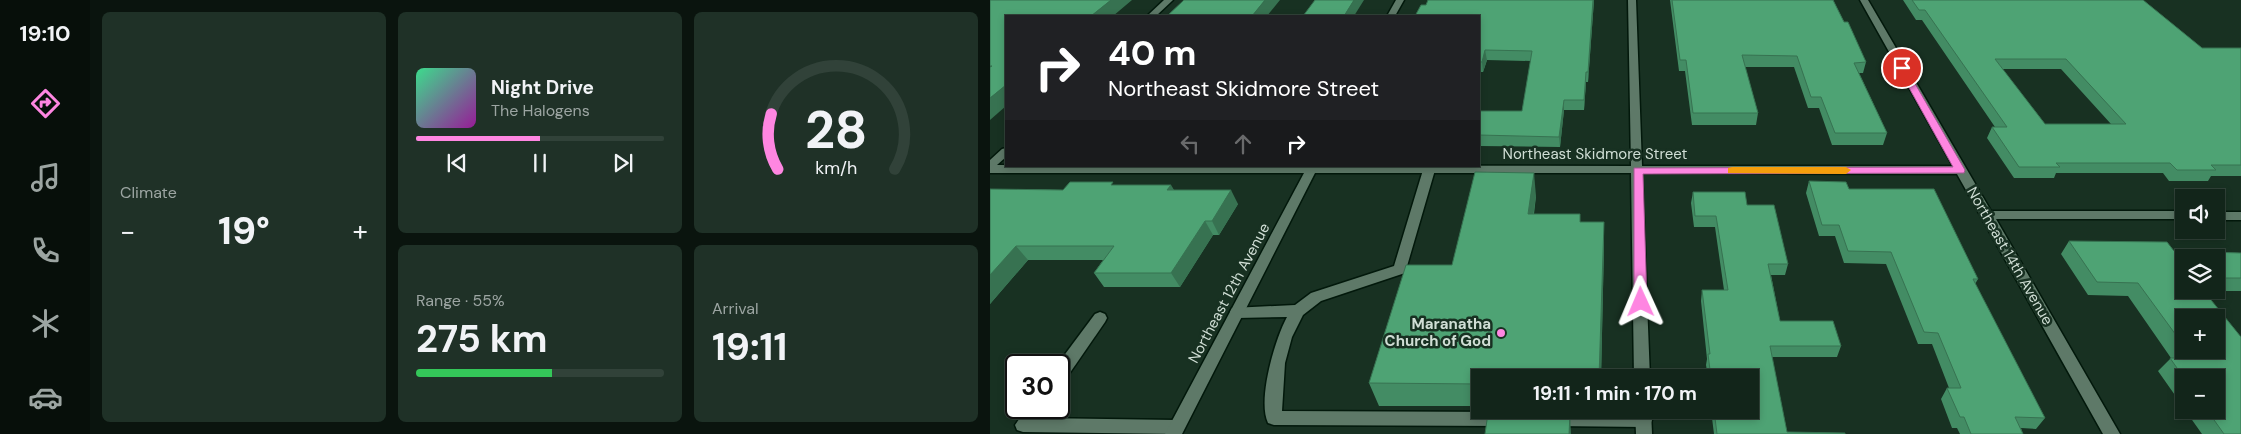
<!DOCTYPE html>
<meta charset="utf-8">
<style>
body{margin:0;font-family:"DM Sans",sans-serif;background:#1f3127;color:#f1f3f6;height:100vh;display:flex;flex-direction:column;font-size:19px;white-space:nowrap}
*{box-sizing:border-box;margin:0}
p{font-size:16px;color:#9ca5a2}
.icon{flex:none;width:28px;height:28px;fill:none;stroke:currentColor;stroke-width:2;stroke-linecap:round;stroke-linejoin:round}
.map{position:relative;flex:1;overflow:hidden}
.details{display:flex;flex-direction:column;gap:12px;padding:12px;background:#0a140e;width:900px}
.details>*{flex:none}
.hud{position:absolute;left:15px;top:15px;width:475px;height:152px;border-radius:0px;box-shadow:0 2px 8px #0003,0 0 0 1px #314239;background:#202124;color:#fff;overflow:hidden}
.controls{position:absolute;left:1185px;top:189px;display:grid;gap:10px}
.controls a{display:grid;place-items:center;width:50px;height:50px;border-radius:0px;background:#12251a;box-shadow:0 2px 8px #0003,0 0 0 1px #314239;font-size:25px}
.speed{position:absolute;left:15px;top:354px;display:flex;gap:10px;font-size:25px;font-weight:700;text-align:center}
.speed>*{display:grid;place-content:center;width:65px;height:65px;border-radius:50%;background:#12251a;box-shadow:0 2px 8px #0003,0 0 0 1px #314239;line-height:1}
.speed .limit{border:2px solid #111;border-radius:8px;background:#fff;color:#111}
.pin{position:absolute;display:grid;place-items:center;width:42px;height:42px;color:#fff;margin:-21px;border:2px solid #fff;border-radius:50%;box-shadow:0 1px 5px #0007}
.me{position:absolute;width:55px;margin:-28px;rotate:359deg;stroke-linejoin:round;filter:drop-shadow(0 0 4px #0008)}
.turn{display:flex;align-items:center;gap:18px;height:105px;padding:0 20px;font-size:22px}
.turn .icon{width:65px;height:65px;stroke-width:2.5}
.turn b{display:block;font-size:35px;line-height:42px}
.lanes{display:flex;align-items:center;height:48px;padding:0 20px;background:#0003;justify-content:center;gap:25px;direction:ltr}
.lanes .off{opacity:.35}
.big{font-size:38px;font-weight:700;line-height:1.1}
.details .tile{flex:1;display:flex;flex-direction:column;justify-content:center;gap:8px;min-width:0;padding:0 18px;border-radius:8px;background:#1f3127}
.details .dial{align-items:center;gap:0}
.dial svg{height:130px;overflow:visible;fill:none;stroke:#314239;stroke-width:7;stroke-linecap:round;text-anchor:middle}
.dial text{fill:#f1f3f6;stroke:none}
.song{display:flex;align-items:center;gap:15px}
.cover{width:60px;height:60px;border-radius:8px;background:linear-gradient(135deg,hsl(150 70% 55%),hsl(300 70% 35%))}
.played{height:5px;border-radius:2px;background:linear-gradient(90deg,#fe86e1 50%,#314239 50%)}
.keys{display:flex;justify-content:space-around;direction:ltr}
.heat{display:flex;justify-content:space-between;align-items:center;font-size:28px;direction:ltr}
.charge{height:8px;border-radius:4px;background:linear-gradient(90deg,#34c759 55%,#314239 0)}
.details .tiles{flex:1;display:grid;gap:12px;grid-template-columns:repeat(3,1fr)}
.tile:first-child{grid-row:span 2}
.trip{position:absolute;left:481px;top:369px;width:288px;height:50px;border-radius:0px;background:#12251a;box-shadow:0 2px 8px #0003,0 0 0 1px #314239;font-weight:700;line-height:50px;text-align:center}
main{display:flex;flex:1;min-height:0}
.menu{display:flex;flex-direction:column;width:90px;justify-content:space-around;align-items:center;background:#070f0a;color:#9ca5a2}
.menu .icon{width:35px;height:35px}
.menu .selected{color:#fe86e1}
.menu b{font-size:22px;color:#f1f3f6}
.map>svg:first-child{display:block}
</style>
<main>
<nav class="menu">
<b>19:10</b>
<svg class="icon selected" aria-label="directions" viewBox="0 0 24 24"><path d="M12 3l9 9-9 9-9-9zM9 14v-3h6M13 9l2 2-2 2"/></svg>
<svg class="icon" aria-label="music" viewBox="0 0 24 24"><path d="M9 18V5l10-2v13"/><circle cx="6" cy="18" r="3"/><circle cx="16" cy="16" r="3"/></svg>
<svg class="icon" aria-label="phone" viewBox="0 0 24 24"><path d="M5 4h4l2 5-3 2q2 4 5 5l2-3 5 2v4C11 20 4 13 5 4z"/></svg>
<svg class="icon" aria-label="climate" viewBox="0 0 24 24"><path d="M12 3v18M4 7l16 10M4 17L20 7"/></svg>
<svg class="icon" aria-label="car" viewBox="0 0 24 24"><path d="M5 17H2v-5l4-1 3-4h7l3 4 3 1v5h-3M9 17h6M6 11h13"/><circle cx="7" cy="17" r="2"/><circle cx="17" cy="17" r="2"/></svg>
</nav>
<section class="details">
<div class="tiles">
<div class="tile"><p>Climate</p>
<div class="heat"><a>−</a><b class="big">19°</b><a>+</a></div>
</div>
<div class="tile">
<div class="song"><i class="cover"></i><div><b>Night Drive</b><p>The Halogens</p></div></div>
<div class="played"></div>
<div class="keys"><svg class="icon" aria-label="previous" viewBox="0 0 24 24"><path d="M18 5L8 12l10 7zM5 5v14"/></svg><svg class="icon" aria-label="pause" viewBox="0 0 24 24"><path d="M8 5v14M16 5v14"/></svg><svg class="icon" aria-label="next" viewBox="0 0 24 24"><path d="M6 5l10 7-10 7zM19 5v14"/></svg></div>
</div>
<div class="tile dial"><svg viewBox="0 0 100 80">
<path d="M14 69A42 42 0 1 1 86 69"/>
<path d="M14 69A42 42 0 0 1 10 35" stroke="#fe86e1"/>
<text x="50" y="56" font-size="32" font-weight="700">28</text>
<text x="50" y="72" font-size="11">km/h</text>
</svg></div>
<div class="tile"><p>Range · 55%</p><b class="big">275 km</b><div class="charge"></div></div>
<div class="tile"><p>Arrival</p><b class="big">19:11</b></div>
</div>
</section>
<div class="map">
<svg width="1251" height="434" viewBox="0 0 1251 434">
<rect width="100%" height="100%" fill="#183122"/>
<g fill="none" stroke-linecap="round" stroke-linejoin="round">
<!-- service casing -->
<g stroke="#02180b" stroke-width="3">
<g id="service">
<path d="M 439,166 L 445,170 L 415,273 L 331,301 L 313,315 L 302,337 L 295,363 L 292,411 L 514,412 L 520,414 L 522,419 L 520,424 L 514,426 L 284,425 L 278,423 C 267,400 285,339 297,317 L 247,318 L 242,316 L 240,312 L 242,308 L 305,305 L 321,293 L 404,266 L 433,170 Z"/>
<polygon points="110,312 115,314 117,318 115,322 75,380 69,382 67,365 105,314"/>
<polygon points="37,408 54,408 48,418 186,420 192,423 194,428 190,434 33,432 27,430 25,425"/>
<polygon points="564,412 654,413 660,415 662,420 660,425 654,427 564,426 558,424 556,419 558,414"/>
</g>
</g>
<!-- minor casing -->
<g stroke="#02180b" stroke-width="3">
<g id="minor">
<polygon points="174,0 183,0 166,16 157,16"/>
<polygon points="406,0 414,0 405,16 397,16"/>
<polygon points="638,0 646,0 652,166 963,166 870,0 878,0 1001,211 1194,211 1194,219 1006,219 1130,434 1113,434 967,174 652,173 660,378 644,378 641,173 325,173 192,434 175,434 314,173 0,173 0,160 12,149 16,148 16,157 7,165 641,166"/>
<rect x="1226" y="212" width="25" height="8"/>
<polygon points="645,410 661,410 662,434 646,434"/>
</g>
</g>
<!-- service -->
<use href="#service" fill="#5e7968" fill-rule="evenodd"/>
<!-- minor -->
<use href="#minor" fill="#5e7968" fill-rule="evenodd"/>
</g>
<!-- wall -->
<g fill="#438c64" fill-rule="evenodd">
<polygon points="604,0 598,82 596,82 594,110 574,110 570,147 489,146 489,111 532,111 541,61 497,60 493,72 489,72 489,16 436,5"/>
<polygon points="680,0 843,0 854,22 876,62 873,73 869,73 897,133 893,145 842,145 829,108 818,108 804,67 755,67 768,113 766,125 702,125 695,71 689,71"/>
<path d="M 913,0 L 1153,0 L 1212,48 L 1251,48 L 1251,176 L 1221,176 L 1218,181 L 1179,181 L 1173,173 L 1066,173 L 1064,178 L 1024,178 L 997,138 L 1002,127 L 1005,127 L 932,20 L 926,20 ZM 1012,69 L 1071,69 L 1121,124 L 1055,124 Z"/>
<polygon points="819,181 859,189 988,279 985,284 1055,418 1046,429 1031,428 1033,434 970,434 967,428 962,428 951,399 957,388 959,388 942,344 928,344 896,264 854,263 845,236 829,236 816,193"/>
<polygon points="124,185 185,190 248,204 229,235 223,235 190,287 114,287 104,273 113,260 38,260 0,304 0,189 73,190"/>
<polygon points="703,192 757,205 798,264 795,275 781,275 790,321 851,346 847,357 782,357 797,432 855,434 724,434 721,410 760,410 760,378 718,378 716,365 717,359 711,301 712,290 734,290 725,227 704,227 701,203"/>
<polygon points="546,196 544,214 590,222 614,222 614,245 611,378 490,378 490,406 389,406 379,383 462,265"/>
<path d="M 1079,241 L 1184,251 L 1251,253 L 1251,291 L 1214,291 L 1251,434 L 1212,434 L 1195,410 L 1226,410 L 1194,378 L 1194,408 L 1168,371 L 1181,358 L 1138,296 L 1098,295 L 1071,254 ZM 1194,258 L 1226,258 L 1226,290 L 1194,290 ZM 1194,318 L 1226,350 L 1194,350 Z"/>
<polygon points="504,410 583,410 582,411"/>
</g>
<!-- shaded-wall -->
<g fill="#377251">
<polygon points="121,0 142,0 123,16 101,16"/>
<polygon points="275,0 290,0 277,16 262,16"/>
<polygon points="364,0 374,0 364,16 354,16"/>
<polygon points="603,0 604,0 598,82 598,72"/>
<polygon points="495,50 497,60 493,72 492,62"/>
<polygon points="596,72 596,82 594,110 594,100"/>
<polygon points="16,85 16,106 0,120 0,98"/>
<polygon points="574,100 574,110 570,147 569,137"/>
<polygon points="544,173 546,196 540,237 538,214"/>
<polygon points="181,185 189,198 177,190"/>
<polygon points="241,190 248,204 229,235 222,221"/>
<polygon points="215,221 223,235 190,287 181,273"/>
<polygon points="614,222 614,245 611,378 609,378"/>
<polygon points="26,246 38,260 0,304 0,275"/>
<polygon points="580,414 581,434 579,434"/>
</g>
<!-- building -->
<g fill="#4ea374" stroke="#377251" fill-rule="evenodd">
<polygon points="0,0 121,0 101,16 16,16 16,85 0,98 0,67 2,66 0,66"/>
<polygon points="194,0 275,0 262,16 177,16"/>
<polygon points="325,0 364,0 354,16 313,16"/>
<polygon points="438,0 603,0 598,72 596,72 594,100 574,100 569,137 489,135 489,111 532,111 542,51 495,50 492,62 489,62 489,16 425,16 431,5 436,5"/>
<polygon points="682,0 843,0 854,22 858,22 876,62 864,63 897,133 845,133 831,97 821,97 807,56 752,55 768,113 703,113 696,60 690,60"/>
<path d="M 922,0 L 1153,0 L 1212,48 L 1251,48 L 1251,165 L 1221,165 L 1226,170 L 1187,170 L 1180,163 L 1066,163 L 1070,167 L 1029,167 L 1002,127 L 1017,127 L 935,10 L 929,10 ZM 1005,59 L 1076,59 L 1136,124 L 1055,124 Z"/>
<polygon points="485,172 544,173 538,214 590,214 590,222 614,222 609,378 490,378 490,384 379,383 416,265 462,265"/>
<polygon points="819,181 856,182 859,189 944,189 988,279 983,279 1055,418 1025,417 1033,434 981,434 974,417 970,417 957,388 971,388 948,333 934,332 901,252 858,251 849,225 832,225"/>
<polygon points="80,182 123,182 121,185 181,185 177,190 241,190 222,221 215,221 181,273 104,273 124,246 26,246 0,275 0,189 73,190"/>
<polygon points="703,192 755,192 757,205 784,205 798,264 778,264 790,321 843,321 851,346 780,346 797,432 855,433 855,434 727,434 724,410 760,410 760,378 721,378 718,354 720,354 712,290 738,290 726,216 705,216"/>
<polygon points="1079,241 1177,242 1184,251 1251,253 1251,278 1226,278 1226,258 1194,258 1194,290 1213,290 1251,337 1251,434 1234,434 1217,410 1226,410 1226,378 1194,378 1180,358 1203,358 1197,350 1226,350 1226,318 1194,318 1194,346 1148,283 1107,282"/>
<polygon points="498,413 580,414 579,434 495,434"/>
</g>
<!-- route -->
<polygon fill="#fe86e1" stroke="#a55792" points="909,66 916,68 975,170 974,173 653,174 657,302 655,305 646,305 644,302 644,168 963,167 908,68"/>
<!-- slow -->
<polygon fill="#f59e0b" points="742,167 856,167 861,170 856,174 738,173 738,168"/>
<!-- markers -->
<circle fill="#fe86e1" stroke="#183122" stroke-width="2" cx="511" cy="333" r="5"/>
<g text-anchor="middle" stroke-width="5" stroke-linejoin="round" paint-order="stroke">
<!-- street labels -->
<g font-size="15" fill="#d0ded5" stroke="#183122">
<text x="605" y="159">Northeast Skidmore Street</text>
<text transform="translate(1020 256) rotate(60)" y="5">Northeast 14th Avenue</text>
<text transform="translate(239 293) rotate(-62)" y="5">Northeast 12th Avenue</text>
</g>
<!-- poi labels -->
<g font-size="15" font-weight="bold" fill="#d0ded5" stroke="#183122" text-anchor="end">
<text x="501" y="329">Maranatha<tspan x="501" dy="17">Church of God</tspan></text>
</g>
</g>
</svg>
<div class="controls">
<a><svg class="icon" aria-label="sound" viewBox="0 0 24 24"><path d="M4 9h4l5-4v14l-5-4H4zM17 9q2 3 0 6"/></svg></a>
<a><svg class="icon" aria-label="layers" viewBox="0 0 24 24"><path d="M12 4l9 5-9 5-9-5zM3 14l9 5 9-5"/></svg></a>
<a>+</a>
<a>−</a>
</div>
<div class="speed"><div class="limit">30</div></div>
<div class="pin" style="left:912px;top:68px;background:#d93025"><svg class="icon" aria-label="arrive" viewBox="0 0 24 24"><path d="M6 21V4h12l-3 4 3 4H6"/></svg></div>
<svg class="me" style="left:651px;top:302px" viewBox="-20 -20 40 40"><path d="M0-17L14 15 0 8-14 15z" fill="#fe86e1" stroke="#fff" stroke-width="4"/></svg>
<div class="trip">19:11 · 1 min · 170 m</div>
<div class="hud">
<div class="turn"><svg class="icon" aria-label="right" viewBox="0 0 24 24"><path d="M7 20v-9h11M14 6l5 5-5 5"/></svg><div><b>40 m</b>Northeast Skidmore Street</div></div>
<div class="lanes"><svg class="icon off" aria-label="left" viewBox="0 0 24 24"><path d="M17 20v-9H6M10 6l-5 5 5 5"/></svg><svg class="icon off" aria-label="ahead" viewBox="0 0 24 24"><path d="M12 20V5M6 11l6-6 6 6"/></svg><svg class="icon" aria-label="right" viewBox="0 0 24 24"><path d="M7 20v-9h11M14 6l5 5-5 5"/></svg></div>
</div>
</div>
</main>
